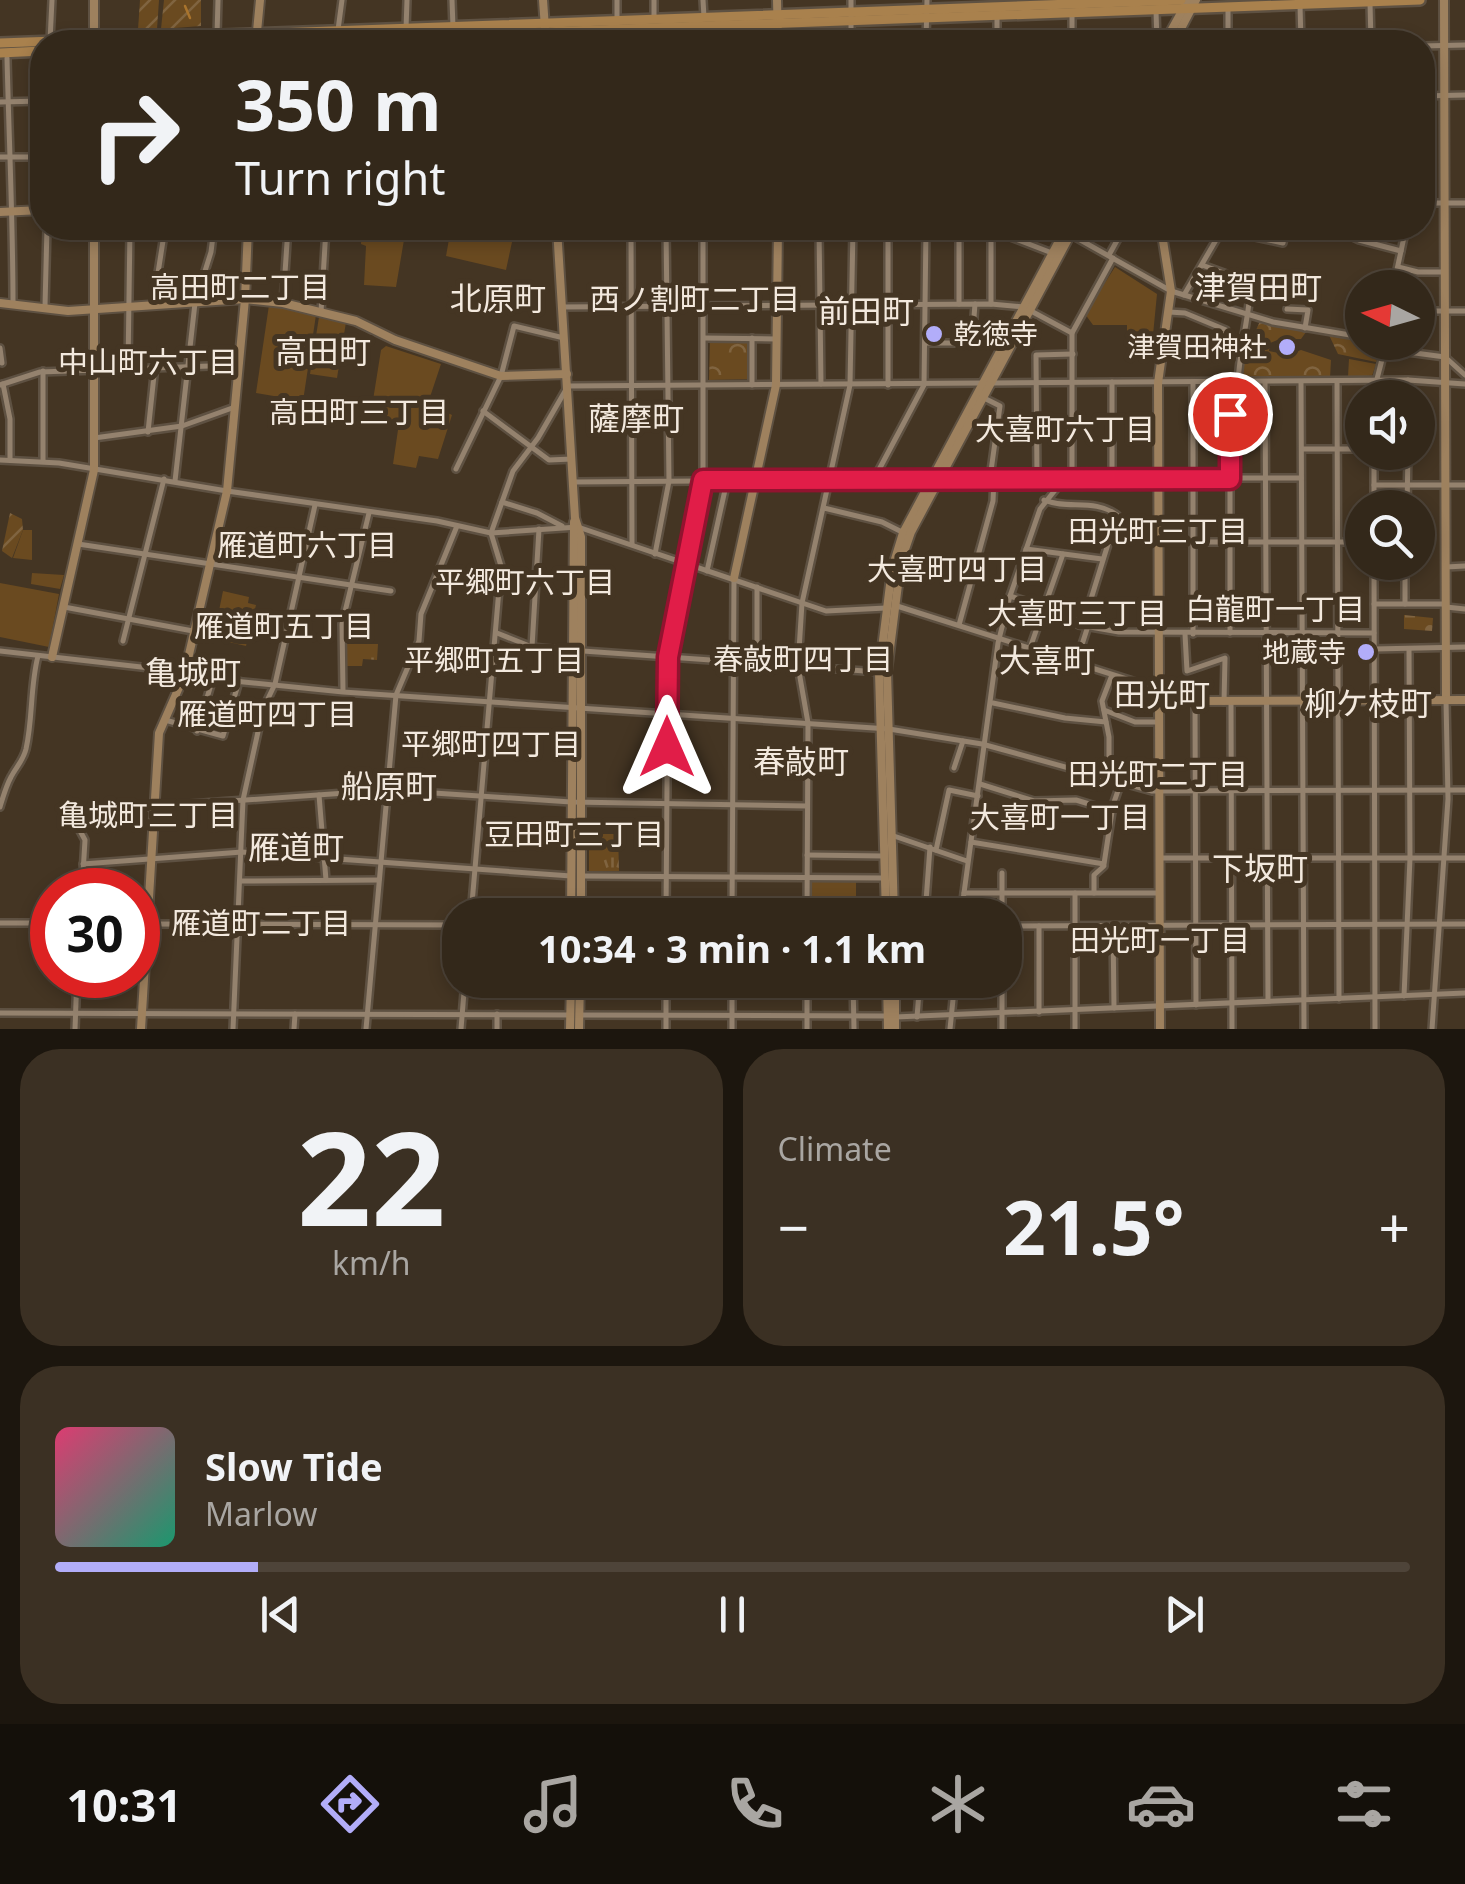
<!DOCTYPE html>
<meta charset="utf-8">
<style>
body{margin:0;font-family:"Noto Sans","Noto Sans JP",sans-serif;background:#3b3023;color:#f1f3f6;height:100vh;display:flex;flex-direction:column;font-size:38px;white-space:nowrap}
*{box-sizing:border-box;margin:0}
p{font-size:32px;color:#a9a6a2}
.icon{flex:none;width:55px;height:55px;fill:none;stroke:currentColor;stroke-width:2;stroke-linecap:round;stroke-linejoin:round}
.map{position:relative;height:1029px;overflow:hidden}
.details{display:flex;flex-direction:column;gap:20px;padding:20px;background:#1c160e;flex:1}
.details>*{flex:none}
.top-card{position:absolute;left:30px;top:30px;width:1405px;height:210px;border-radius:40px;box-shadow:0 5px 15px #0003,0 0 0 2px #4e4439;background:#33281a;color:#f1f3f6;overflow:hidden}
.needle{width:65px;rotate:275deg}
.controls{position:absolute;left:1345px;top:270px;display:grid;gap:20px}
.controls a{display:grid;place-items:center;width:90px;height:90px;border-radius:50%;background:#33281a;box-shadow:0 5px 15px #0003,0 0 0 2px #4e4439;font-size:50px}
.speed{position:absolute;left:30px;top:868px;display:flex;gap:20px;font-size:50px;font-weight:700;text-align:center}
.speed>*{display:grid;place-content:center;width:130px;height:130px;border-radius:50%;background:#33281a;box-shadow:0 5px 15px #0003,0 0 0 2px #4e4439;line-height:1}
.speed .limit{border:15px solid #d22;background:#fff;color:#111}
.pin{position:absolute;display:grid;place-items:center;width:85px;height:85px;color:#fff;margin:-42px;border:5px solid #fff;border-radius:50%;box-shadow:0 2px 10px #0007}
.me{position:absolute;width:110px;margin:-55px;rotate:0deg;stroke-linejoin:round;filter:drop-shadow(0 0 8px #0008)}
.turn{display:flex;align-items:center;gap:35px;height:210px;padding:0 40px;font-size:45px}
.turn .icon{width:130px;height:130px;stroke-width:2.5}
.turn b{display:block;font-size:70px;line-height:85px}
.big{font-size:75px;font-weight:700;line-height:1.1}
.details .tile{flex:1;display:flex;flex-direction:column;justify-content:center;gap:15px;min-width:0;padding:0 35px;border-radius:40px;background:#3b3023}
.details .dial{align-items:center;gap:0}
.dial b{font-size:130px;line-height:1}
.song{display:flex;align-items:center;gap:30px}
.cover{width:120px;height:120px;border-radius:15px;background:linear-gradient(135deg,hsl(340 70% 55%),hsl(160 70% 35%))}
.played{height:10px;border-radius:5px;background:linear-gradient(90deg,#b2adf9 15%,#4e4439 15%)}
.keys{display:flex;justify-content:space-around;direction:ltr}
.heat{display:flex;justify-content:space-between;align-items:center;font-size:55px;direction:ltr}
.details .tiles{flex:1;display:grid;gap:20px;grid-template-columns:1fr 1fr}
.tile:last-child{grid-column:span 2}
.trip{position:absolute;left:442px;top:898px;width:580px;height:100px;border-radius:40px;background:#33281a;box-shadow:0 5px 15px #0003,0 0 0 2px #4e4439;font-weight:700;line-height:100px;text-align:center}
.dock{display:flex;height:160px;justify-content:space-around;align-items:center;background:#14100a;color:#a9a6a2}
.dock .icon{width:70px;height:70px}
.dock .on{color:#b2adf9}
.dock b{font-size:45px;color:#f1f3f6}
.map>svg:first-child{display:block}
</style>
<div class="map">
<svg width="1465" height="1029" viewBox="0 0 1465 1029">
<defs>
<pattern id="forest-crowns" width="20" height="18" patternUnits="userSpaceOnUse" patternTransform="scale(2.5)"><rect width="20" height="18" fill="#6a4a20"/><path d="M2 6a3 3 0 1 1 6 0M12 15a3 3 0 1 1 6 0" fill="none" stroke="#806440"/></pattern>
<pattern id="cemetery-stones" width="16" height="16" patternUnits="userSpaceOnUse" patternTransform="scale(2.5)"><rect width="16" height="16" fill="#6a4a20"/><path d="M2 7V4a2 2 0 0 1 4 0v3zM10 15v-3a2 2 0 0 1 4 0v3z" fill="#806440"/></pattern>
<pattern id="park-tufts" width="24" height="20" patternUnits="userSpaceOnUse" patternTransform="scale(2.5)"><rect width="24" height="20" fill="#6a4a20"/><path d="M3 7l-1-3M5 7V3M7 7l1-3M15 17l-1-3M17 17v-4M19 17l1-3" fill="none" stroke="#806440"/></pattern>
<pattern id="garden-furrows" width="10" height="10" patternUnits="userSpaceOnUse" patternTransform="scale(2.5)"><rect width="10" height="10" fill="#6a4a20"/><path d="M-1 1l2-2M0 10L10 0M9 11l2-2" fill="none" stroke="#806440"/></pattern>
</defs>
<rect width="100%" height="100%" fill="#443523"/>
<!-- grass -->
<g fill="#6a4a20">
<polygon points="362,228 406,228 396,287 364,285 366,246 361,244"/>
<polygon points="451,228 515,228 506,270 446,256"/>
<polygon points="1115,267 1157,294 1153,335 1127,335 1127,325 1093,325 1085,314"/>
<polygon points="269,305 316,315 303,401 256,393"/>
<polygon points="319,317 346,322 337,378 310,374"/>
<polygon points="386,346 441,364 428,403 452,415 438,459 419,456 416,468 393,464 399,423 370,419 381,350"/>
<polygon points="23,530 32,530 32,560 13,558"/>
<polygon points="32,573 64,575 60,589 31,584"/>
<polygon points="0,583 59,594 49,647 0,637"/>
<polygon points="223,591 249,597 248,603 256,605 246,646 220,640 214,635"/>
<polygon points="811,880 856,880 856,908 811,907"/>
</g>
<!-- forest -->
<g fill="url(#forest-crowns)">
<polygon points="1260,321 1362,339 1362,342 1378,343 1380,350 1376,362 1338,354 1329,335 1306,332 1301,339 1280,339 1270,343 1269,351 1288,355 1301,350 1331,360 1330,378 1244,378 1240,374 1245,332 1254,335"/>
<polygon points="710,339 752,340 753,379 709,380"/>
</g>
<!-- cemetery -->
<polygon fill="url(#cemetery-stones)" points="1404,615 1433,618 1432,631 1404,629"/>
<!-- park -->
<g fill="url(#park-tufts)">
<polygon points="1349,359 1376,364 1372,376 1348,377"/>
<polygon points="347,644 378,644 377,660 363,659 362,666 346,666"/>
<polygon points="589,834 618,834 619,871 589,871"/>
</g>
<!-- garden -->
<g fill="url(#garden-furrows)">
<polygon points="140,0 159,0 157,29 138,30"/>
<polygon points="164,0 201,0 201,26 161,29"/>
<polygon points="10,513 22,519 23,530 12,558 2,551"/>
</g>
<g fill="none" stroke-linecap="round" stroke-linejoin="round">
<!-- stream -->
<polyline stroke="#a9742d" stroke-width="2.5" points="185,6 190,18"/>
<!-- street casing -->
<g stroke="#5e5142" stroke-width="10">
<g id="street">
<polyline points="452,0 453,27"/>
<polyline points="654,0 654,17"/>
<polyline points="703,0 704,17"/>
<polyline points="851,0 851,42"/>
<polyline points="1370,3 1371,42"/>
<polyline points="1300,5 1301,42"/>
<polyline points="1228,8 1228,42"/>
<polyline points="1156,11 1157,42"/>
<polyline points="1072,13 1072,42"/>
<polyline points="997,16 997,42"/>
<polyline points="617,20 617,0"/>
<polyline points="406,29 407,0"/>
<polyline points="338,30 342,0"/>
<polyline points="217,35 218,0"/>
<polyline points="50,41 52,0"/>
<polyline points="703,42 704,27"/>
<polyline points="926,42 927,0"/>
<polyline points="1422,46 1465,45"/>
<path d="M 7,58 C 9,140 13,222 13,304"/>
<polyline points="1422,96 1465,95"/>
<polyline points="0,102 42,101"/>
<polyline points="0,157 42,157"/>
<polyline points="1422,203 1465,203"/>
<polyline points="267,228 326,233"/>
<polyline points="631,228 632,544"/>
<polyline points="819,228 821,384"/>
<polyline points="991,228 991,304"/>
<polyline points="1059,228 1171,291 1273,322 1362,337"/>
<polyline points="1240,228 1246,235 1283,243 1286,228"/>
<polyline points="1334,228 1359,240 1401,251"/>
<polyline points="991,236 1008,236 1052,253"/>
<polyline points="1109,255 1124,228"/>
<path d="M 1202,265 L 1251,283 C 1249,318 1240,346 1238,382"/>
<polyline points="1398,267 1418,272 1444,272"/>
<polyline points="1393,288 1406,228"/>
<polyline points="1184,295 1223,228"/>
<polyline points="283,303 288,228"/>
<polyline points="959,304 959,228"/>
<polyline points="153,305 165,228"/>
<polyline points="45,306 47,228"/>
<polyline points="562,307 991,304 1024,307"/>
<polyline points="1287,309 1308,310 1305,328"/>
<polyline points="1031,311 1072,333"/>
<polyline points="1418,311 1465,311"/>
<polyline points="321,312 326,228"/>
<polyline points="1169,312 1185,313 1226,330 1225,346"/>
<polyline points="704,338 776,339"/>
<polyline points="1163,341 1240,347"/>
<polyline points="925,343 972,343 975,304"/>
<polyline points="0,348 2,363"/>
<polyline points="1385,349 1445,357 1465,375"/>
<polyline points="128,367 130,228"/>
<polyline points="1408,380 1408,398"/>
<polyline points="1230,382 1230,633"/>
<polyline points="1265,382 1268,1001"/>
<polyline points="1301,382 1304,1029"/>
<polyline points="1337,382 1339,999"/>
<polyline points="993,383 1408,380 1465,384"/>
<polyline points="3,384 10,419 10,460"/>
<polyline points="0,385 40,372 238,365"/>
<polyline points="752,385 752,338"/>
<polyline points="888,385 888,228"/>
<polyline points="984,398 1000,406 990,478"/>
<path d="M 1374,398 C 1374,379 1386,358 1383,342"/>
<polyline points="483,411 549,460 572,459"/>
<polyline points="148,432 155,366"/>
<polyline points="94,438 182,426 235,407"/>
<polyline points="1302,449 1362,449"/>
<polyline points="1374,452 1374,508"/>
<polyline points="0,460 59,463 227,491 437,521 491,533 578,527 826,611 886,608"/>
<polyline points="43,461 43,371"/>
<polyline points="456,469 501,376 514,326 564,338"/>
<polyline points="941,478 1301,478"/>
<polyline points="1072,478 1072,333 1113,258"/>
<polyline points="874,479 924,385 926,228"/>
<polyline points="1037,479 1036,355 1073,354"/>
<polyline points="1112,479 1112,382"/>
<polyline points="175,481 195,303 211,252 214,228"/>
<polyline points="573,482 930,479"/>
<polyline points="1374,485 1465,485"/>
<path d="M 1044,500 C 1068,510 1094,498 1117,515 L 1091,599 L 1088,626 L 1076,663"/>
<polyline points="502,502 537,513 562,526"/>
<polyline points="824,508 882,522 902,532"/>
<polyline points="1407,508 1408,452"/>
<polyline points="1158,542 1362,542"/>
<polyline points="78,544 391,591"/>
<polyline points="1026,549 1102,559"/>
<polyline points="655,554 669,481 666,228"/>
<polyline points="1374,562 1375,1029"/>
<polyline points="1446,567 1465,566"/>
<polyline points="707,571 727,481"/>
<polyline points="757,587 757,663"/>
<polyline points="1010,596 1059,612 1079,625 1119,632 1374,633"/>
<polyline points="1374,604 1446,604"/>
<polyline points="1405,604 1405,562"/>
<polyline points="897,606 1158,689"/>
<polyline points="64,607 193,631"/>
<polyline points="1446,607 1465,609"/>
<polyline points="959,625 993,501 994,478"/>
<polyline points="497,633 532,647 572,651"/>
<polyline points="1185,634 1187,671 1225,658 1224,702"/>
<polyline points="1193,634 1193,382"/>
<polyline points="123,641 164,479"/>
<polyline points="532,647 539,529"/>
<polyline points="1030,648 1063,554"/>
<polyline points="1374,649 1465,647"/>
<polyline points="0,651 150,668 184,676 343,692 889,729 982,744 1152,791 1465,790"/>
<polyline points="583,651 879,672"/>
<polyline points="343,691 342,624 369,513"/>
<polyline points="1231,702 1232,1029"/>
<polyline points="993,703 1065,718 1106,722"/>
<polyline points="1195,703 1196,1005"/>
<polyline points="1104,710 1135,722 1158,722"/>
<polyline points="165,720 223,736 239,681"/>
<polyline points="197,731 213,678"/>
<polyline points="954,768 963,741"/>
<polyline points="1109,779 1109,737 1102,701 1112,675"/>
<polyline points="980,784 1034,801 1076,800 1112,811"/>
<polyline points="319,795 326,880"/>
<path d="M 0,807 C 3,797 6,786 11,777 C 16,767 23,761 26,749 C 33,718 30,687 38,656"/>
<polyline points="891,835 967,861"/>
<polyline points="971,842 1104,864 1113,805 1121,782"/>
<polyline points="936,850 949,790 978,796"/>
<polyline points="807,855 884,856"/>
<polyline points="1159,858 1465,858"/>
<polyline points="83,864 242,852 571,876"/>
<polyline points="1002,873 1002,915"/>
<polyline points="583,876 885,878"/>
<polyline points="240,881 379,880"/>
<polyline points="82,890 85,840 72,816 105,810 388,790 571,802 807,806"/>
<polyline points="964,893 1159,893"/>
<polyline points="1094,893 1094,875 1104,866"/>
<polyline points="471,915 501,566 491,533 513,471 538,438 568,386 982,383"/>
<polyline points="666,915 668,657 703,481 703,228"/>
<polyline points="732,915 734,578"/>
<polyline points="807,915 808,723 798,666 802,603 850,385 853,228"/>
<polyline points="925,915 930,847"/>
<polyline points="961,915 998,643 1010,596 1040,509 1064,479"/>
<polyline points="0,923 52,923"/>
<polyline points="138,924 460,925"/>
<polyline points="1005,926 1465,924"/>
<polyline points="1039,926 1039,1012"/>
<polyline points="1113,926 1114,1008"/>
<polyline points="807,980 807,1029"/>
<polyline points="853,980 854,1029"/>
<polyline points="1002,980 1002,1029"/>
<polyline points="1404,996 1410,858 1409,649"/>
<polyline points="0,1013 570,1015"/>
<polyline points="497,1014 497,1029"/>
<polyline points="580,1015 887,1016"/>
<polyline points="895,1017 1465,993"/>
<polyline points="917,1017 920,980"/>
<polyline points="75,1029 77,975"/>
<polyline points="233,1029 243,800 263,709 275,684 315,505"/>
<polyline points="294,1029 295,1014"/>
<polyline points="366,1029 396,695 419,641 421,614 457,526"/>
<polyline points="461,1029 465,980"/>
<polyline points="666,1029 666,980"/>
<polyline points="732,1029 732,980"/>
<polyline points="950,1029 955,980"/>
<polyline points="1075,1029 1075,893"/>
<polyline points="1432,1029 1448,799 1446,700"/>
</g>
</g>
<!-- secondary casing -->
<g stroke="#5e5142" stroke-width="12">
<g id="secondary">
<polyline points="543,0 546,42"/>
<polyline points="777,0 778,42"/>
<polyline points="1444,0 1446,700"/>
<polyline points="94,42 94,0"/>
<polyline points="256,42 260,0"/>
<polyline points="1165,42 1188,0"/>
<polyline points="1174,42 1196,0"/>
<polyline points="0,212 42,210"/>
<polyline points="557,228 575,518 581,537 581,915"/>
<polyline points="0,303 68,311 245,299 283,303 356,321 395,340 501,376 567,374"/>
<polyline points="734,578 776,385 778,228"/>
<polyline points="52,657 94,470 94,228"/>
<polyline points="1159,689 1158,383 1171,291 1161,228"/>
<polyline points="571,915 574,522"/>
<polyline points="886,915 879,672 892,569 903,533 1066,228"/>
<polyline points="894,915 887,672 901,561 911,532 1074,228"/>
<polyline points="887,980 888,1029"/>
<polyline points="895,980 895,1029"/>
<polyline points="141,1029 159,733 184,676 227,491 245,299 248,228"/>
<polyline points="570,1029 571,980"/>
<polyline points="579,1029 580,980"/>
<polyline points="1160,1029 1159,689 1195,701 1465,700"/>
</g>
</g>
<!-- primary casing -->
<g stroke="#5e5142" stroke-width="14">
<g id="primary">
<polyline points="264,42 1420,0"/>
<polyline points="0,43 1181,0"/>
<polyline points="0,53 42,51"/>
</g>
</g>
<!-- street -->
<use href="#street" stroke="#94826e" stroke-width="5"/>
<!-- secondary -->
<use href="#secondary" stroke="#9e815e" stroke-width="8"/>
<!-- primary -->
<use href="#primary" stroke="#a9814d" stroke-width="9"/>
</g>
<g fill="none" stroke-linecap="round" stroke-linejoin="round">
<!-- route casing -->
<g stroke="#92132f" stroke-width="25">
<polyline id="route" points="667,747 668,657 703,480 1230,479 1230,414"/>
</g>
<!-- route -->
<use href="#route" stroke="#e11d48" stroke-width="18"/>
</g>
<!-- markers -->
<g fill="#b2adf9" stroke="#443523" stroke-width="4">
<circle cx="934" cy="334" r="10"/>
<circle cx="1287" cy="347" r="10"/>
<circle cx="1366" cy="652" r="10"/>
</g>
<g text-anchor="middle" stroke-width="10" stroke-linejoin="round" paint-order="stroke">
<!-- poi labels -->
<g font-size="28" fill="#f3e9de" stroke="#443523" text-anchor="end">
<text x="954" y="344" text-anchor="start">乾徳寺</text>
<text x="1267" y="357">津賀田神社</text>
<text x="1346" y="662">地蔵寺</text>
</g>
<!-- neighbourhood labels -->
<g font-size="30" fill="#f3e9de" stroke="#443523">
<text x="240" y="298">高田町二丁目</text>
<text x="695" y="310">西ノ割町二丁目</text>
<text x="148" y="373">中山町六丁目</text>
<text x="359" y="423">高田町三丁目</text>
<text x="1065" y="440">大喜町六丁目</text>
<text x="1158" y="542">田光町三丁目</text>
<text x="307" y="556">雁道町六丁目</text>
<text x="957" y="580">大喜町四丁目</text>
<text x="525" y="593">平郷町六丁目</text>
<text x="1275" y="620">白龍町一丁目</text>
<text x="1077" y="624">大喜町三丁目</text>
<text x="284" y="637">雁道町五丁目</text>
<text x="803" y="670">春敲町四丁目</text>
<text x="494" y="671">平郷町五丁目</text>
<text x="267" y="725">雁道町四丁目</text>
<text x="491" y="755">平郷町四丁目</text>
<text x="1158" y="785">田光町二丁目</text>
<text x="148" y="826">亀城町三丁目</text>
<text x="1060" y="828">大喜町一丁目</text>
<text x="574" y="845">豆田町三丁目</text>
<text x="261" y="934">雁道町二丁目</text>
<text x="1160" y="951">田光町一丁目</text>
</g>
<!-- quarter labels -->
<g font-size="32" fill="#f3e9de" stroke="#443523">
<text x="1258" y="299">津賀田町</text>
<text x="498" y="310">北原町</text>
<text x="866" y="323">前田町</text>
<text x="323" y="363">高田町</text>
<text x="636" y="430">薩摩町</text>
<text x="1047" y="672">大喜町</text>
<text x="193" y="684">亀城町</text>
<text x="1162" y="706">田光町</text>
<text x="1368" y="715">柳ケ枝町</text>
<text x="801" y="773">春敲町</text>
<text x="389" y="798">船原町</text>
<text x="296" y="859">雁道町</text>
<text x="1260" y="880">下坂町</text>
</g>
</g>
</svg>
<div class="controls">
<a><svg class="needle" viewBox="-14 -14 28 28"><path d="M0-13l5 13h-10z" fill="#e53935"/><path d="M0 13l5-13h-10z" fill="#a9a6a2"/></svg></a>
<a><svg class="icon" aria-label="sound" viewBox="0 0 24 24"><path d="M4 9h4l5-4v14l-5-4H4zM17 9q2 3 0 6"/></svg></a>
<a><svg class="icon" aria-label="search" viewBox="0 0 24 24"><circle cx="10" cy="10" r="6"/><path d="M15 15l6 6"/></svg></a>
</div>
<div class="speed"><div class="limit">30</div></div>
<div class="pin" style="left:1230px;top:414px;background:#d93025"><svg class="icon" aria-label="arrive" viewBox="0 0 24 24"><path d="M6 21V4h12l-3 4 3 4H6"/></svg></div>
<svg class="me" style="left:667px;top:747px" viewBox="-20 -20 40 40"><path d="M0-17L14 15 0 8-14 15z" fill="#e11d48" stroke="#fff" stroke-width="4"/></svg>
<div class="trip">10:34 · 3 min · 1.1 km</div>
<div class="top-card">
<div class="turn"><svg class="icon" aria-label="right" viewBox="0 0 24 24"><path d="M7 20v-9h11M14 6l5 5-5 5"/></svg><div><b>350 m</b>Turn right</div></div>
</div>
</div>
<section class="details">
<div class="tiles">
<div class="tile dial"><b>22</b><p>km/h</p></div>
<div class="tile"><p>Climate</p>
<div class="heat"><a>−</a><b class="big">21.5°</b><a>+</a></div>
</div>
<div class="tile">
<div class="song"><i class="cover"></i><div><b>Slow Tide</b><p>Marlow</p></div></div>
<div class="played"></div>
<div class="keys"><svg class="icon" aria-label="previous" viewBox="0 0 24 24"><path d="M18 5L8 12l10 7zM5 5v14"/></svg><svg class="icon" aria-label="pause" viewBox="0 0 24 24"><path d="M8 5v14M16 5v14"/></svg><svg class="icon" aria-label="next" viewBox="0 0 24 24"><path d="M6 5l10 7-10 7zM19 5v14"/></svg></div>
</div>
</div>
</section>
<nav class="dock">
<b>10:31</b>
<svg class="icon on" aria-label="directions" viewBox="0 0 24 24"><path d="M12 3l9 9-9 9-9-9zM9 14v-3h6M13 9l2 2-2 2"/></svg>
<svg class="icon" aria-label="music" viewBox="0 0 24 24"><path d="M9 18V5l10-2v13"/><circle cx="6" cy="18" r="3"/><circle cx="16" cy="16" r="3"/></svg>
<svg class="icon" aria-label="phone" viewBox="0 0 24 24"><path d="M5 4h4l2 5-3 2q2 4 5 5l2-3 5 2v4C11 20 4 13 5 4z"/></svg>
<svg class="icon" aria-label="climate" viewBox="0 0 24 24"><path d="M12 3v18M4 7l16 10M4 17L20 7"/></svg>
<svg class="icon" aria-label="car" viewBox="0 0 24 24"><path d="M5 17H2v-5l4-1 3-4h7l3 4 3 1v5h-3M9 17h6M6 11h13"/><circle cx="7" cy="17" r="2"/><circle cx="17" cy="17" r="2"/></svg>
<svg class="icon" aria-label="filters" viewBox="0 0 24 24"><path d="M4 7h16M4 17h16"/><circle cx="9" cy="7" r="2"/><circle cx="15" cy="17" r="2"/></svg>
</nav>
